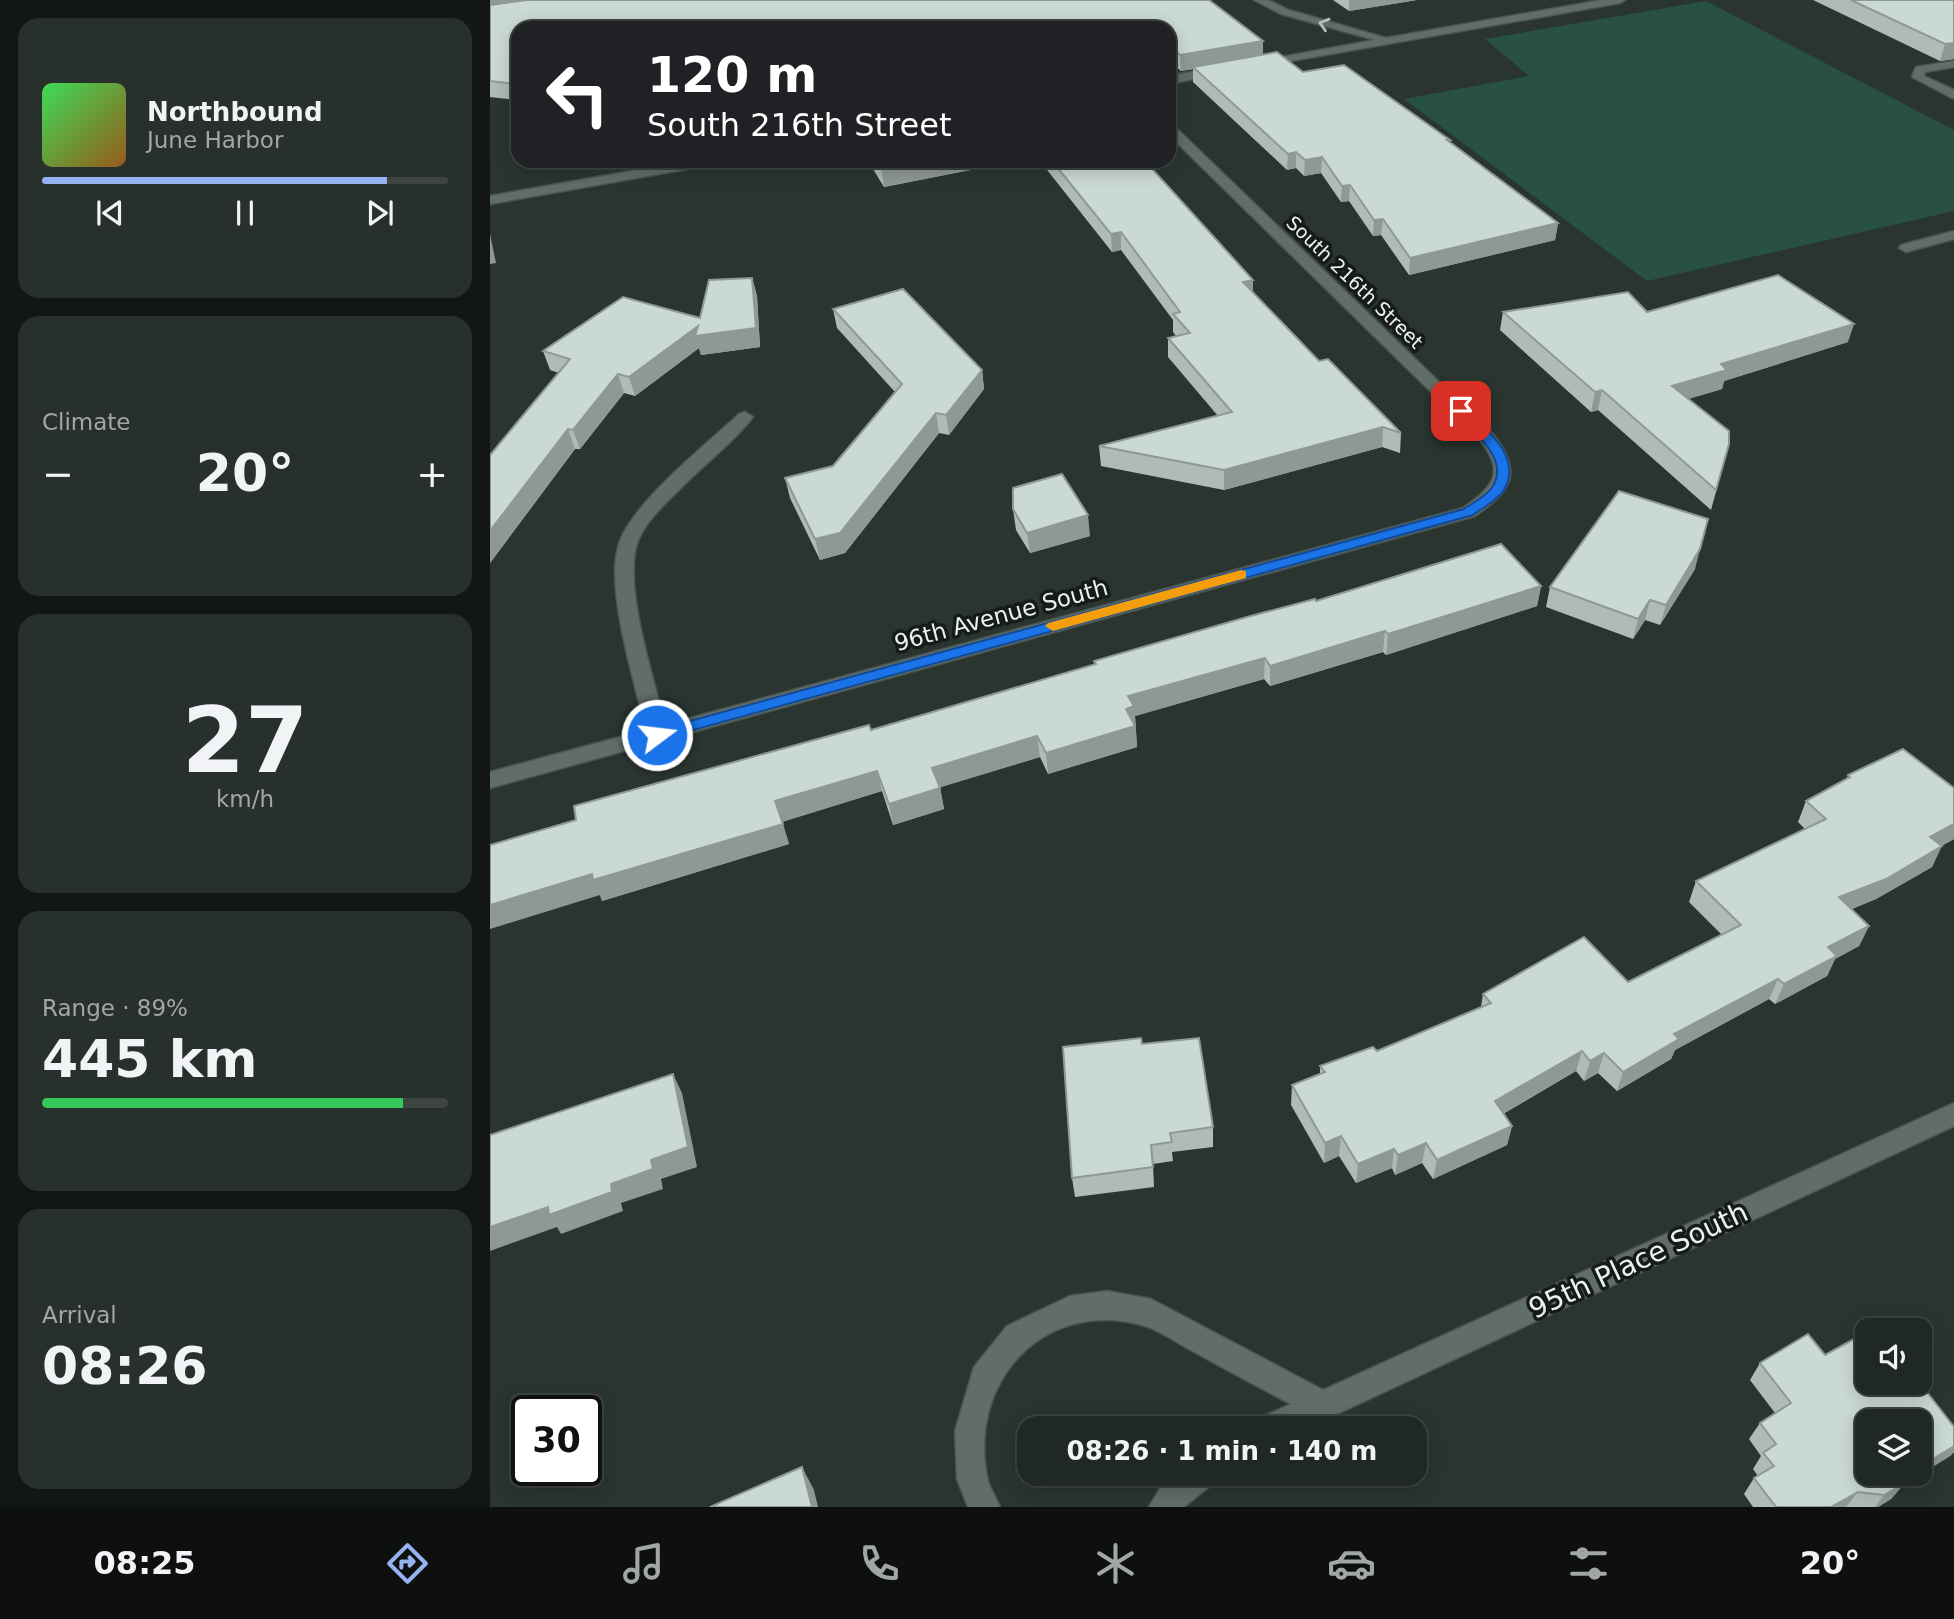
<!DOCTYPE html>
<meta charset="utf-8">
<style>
body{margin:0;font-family:"DejaVu Sans",sans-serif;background:#28302c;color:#f1f3f6;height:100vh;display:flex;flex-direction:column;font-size:26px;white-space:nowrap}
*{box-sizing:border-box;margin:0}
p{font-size:23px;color:#a2a6a6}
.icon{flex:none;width:38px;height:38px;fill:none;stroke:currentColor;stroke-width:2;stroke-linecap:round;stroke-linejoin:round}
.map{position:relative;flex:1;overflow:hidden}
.side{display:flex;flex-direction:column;gap:18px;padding:18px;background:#121614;width:490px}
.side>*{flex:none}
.guide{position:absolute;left:21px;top:21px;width:665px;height:147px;border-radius:21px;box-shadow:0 4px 18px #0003,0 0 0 2px #3d4441;background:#202124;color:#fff;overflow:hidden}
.buttons{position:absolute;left:1365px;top:1318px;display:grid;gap:14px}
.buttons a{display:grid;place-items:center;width:77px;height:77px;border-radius:14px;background:#202824;box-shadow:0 4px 18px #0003,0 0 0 2px #3d4441;font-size:35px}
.speed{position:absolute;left:21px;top:1395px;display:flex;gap:14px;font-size:35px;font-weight:700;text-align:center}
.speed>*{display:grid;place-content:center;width:91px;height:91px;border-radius:50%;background:#202824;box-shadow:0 4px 18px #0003,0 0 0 2px #3d4441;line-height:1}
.speed .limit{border:4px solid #111;border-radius:10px;background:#fff;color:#111}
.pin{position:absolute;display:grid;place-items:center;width:60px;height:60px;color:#fff;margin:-30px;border-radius:14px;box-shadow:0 4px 10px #0006}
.me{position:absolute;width:77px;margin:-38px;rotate:75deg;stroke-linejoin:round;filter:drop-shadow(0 0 5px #0008)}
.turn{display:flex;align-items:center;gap:24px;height:147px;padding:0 21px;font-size:32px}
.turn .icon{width:91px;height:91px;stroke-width:2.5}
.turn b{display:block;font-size:49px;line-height:60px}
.big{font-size:52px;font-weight:700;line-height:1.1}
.side .card{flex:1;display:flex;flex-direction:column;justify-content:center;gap:10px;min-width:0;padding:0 24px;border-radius:21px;background:#28302c}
.side .dial{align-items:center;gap:0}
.dial b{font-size:91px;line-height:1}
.song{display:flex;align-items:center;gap:21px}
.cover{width:84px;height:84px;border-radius:10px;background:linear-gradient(135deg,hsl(130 70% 55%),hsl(30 70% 35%))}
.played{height:7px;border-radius:4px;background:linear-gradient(90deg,#95b2f1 85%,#3d4441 85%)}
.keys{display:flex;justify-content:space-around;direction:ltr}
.heat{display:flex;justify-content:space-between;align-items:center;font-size:38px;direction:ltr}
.charge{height:10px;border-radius:5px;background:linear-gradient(90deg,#34c759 89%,#3d4441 0)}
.trip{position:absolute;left:527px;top:1416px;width:410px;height:70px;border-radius:21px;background:#202824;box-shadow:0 4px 18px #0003,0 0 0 2px #3d4441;font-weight:700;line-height:70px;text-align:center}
.tab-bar{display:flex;height:112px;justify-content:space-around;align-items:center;background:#0d100e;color:#a2a6a6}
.tab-bar .icon{width:49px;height:49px}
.tab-bar .current{color:#95b2f1}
.tab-bar b{font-size:32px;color:#f1f3f6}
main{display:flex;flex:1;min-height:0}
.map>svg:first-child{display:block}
</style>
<main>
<section class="side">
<div class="card">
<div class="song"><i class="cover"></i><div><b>Northbound</b><p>June Harbor</p></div></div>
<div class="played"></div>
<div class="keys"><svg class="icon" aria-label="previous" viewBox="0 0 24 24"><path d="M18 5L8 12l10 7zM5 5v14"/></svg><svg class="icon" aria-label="pause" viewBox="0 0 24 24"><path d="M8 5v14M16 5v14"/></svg><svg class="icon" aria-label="next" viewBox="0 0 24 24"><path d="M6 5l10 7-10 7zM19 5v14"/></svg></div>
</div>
<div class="card"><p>Climate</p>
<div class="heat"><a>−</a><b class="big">20°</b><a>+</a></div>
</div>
<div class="card dial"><b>27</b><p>km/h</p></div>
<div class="card"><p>Range · 89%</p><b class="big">445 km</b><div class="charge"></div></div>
<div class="card"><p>Arrival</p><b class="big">08:26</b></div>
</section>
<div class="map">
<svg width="1464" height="1507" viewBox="0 0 1464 1507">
<rect width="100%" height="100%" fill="#2a3530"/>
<!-- green -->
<polygon fill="#285043" points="1216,1 1464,130 1464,211 1157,281 914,99 1039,76 995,39"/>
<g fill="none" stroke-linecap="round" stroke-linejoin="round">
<!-- minor casing -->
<g stroke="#4a5450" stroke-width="3">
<g id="minor">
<polygon points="764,0 778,0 799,10 896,38 1112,0 1135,0 1130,3 767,67 763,66 763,62 885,40 791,14"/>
<polygon points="1464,61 1464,67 1435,72 1434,76 1464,90 1464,99 1422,77 1426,67"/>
<polygon points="728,67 734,71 732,73 679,84 679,76"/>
<path d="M 679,124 L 683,125 L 1002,433 C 1033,472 1023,489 985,516 L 0,788 L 0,772 L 156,730 C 145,683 116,593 128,547 C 138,506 218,443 249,414 L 255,412 L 263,417 C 243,443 214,464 191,488 C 175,504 152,524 146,547 C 135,593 164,678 175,725 L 973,508 C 1003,487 1016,473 990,440 L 679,135 Z"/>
<polygon points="198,161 226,161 220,165 0,204 0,196"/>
<polygon points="1464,231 1464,239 1416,252 1409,248 1411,245"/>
<path d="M 1464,1103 L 1464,1126 L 817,1428 L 768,1428 L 772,1417 L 801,1404 C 766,1386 732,1367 697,1348 C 684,1341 669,1330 655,1326 C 556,1297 478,1379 497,1477 C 499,1487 506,1498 510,1507 L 478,1507 L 467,1479 L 465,1431 L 484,1367 L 517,1326 L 580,1296 L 617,1291 L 661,1299 L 833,1390 Z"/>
<polygon points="685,1474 725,1474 721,1485 694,1507 659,1507 674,1482"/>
</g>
</g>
<!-- minor -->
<use href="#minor" fill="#616d68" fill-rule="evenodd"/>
</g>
<!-- wall -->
<g fill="#afbbb5">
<polygon points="0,0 719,0 773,55 813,72 959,142 1068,223 1065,240 919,275 891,235 883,236 859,201 851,202 831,173 814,176 806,168 797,170 703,82 703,69 691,71 679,61 679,28 28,28 28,100 0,97"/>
<polygon points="843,0 927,0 859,11"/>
<polygon points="1323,0 1464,0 1464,59 1450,61"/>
<polygon points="378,161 526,161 394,187"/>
<polygon points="550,161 655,161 763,292 829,361 911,433 910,453 892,447 734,490 611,466 609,446 728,416 678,357 678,338 686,336 683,332 683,320 631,250 622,252"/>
<polygon points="262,278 267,296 270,347 211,355 209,348 145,396 134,393 90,449 85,449 0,563 0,455 69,373 60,370 53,351 210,318"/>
<polygon points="343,309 492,370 494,389 459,435 449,433 355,553 330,560 300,498 295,478 343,466 405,392 347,328"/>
<polygon points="1013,312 1157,312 1358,342 1234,381 1232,389 1198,399 1239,444 1221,510 1108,410 1101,412 1010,330"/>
<polygon points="523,509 600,536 540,553 526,530"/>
<polygon points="1205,569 1170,625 1155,620 1143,639 1056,607 1060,587"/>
<polygon points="1051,586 1047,606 896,655 893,652 780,686 774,679 645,716 647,747 558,774 550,757 450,787 454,809 403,825 392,791 292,822 299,844 112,901 110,895 381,730 605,665 604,661 826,601"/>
<polygon points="1358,775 1464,839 1451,846 1442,867 1386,899 1362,909 1379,926 1369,946 1345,959 1337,976 1285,1004 1279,999 1185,1050 1181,1059 1127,1091 1108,1073 1094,1081 1086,1071 1013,1114 1022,1126 1017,1145 943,1179 932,1163 905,1175 902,1168 866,1183 849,1156 834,1163 801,1105 802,1085 830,1074 830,1066 887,1051 991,1007 993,994 1138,982 1232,935 1199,902 1206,881 1315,829 1308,822 1316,801 1357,779"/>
<polygon points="652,1044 723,1127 723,1147 682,1152 683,1161 663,1164 664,1187 585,1197 582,1178"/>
<polygon points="1335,1355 1464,1427 1464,1452 1460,1456 1413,1485 1401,1499 1388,1507 1263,1507 1254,1494 1264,1478 1268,1476 1263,1469 1271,1456 1259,1439 1270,1423 1285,1413 1260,1380 1270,1363"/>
</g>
<!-- shaded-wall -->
<g fill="#8e9894">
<polygon points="0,0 72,0 0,10"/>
<polygon points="859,0 927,0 859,11"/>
<polygon points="655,24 655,28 630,28"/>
<polygon points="773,41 773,57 703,67 703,69 691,71 690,55"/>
<polygon points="1464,43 1464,59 1450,61 1455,44"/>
<polygon points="806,152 806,168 797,170 798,154"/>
<polygon points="832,157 831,173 814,176 815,160"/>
<polygon points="433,161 526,161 394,187 391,169"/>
<polygon points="860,185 859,201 851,202 852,186"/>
<polygon points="893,219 891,235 883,236 884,220"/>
<polygon points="1068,223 1065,240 919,275 920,258"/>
<polygon points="631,232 631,250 622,252 621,234"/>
<polygon points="0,234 6,263 0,264"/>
<polygon points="262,278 267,296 270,347 211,355 209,348 145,396 139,377"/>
<polygon points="763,280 763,299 753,282"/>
<polygon points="1364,324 1358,342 1234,381 1232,389 1178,405 1182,386 1231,364"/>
<polygon points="492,370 494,389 459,435 456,415"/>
<polygon points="128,374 134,393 90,449 83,430"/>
<polygon points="1112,390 1108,410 1101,412 1105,392"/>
<polygon points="446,413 449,433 355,553 330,560 325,539"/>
<polygon points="893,427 892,447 734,490 734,470"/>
<polygon points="78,429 85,449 0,563 0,531"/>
<polygon points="598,515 600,536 540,553 537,533"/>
<polygon points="1210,549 1205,569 1170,625 1176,605"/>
<polygon points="1051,586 1047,606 896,655 898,634"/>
<polygon points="1160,600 1155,620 1143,639 1148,619"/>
<polygon points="895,631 893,652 780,686 780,666"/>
<polygon points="775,658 774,679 645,716 647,747 558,774 556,753 636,709 638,696"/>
<polygon points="547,736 550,757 445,789 442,768"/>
<polygon points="387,771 392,791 291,822 285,801"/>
<polygon points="450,788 454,809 403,825 399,804"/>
<polygon points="293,824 299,844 112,901 110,895 0,929 0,905 102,874"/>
<polygon points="1464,824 1464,839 1430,858 1440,837"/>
<polygon points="1452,846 1442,867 1386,899 1340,917 1349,897"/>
<polygon points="1379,926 1369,946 1345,959 1337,976 1285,1004 1294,984 1338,947"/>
<polygon points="1288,979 1279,999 1185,1050 1181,1059 1127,1091 1133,1072 1184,1034"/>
<polygon points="1092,1051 1086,1071 1000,1121 1005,1101"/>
<polygon points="1114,1053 1108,1073 1094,1081 1100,1061"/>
<polygon points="183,1074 192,1093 207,1167 171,1179 173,1189 131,1203 133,1211 71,1234 67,1227 0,1251 0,1227 121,1184 161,1160"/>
<polygon points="1022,1126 1017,1145 943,1179 947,1160"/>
<polygon points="851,1136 849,1156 834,1163 835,1143"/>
<polygon points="936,1143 932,1163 905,1175 908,1155"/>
<polygon points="904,1149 902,1168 866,1183 868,1164"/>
<polygon points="1464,1446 1464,1452 1460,1456 1413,1485 1401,1499 1388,1507 1385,1507 1394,1495 1420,1474 1430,1474 1430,1467"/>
<polygon points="312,1467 324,1490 328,1507 322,1507"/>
<polygon points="1368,1492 1356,1507 1341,1507"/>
</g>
<!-- building -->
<g fill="#cbd9d3" stroke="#8e9894" stroke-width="2">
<polygon points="37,0 719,0 773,41 690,55 679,45 679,28 660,28 655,24 630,28 28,28 28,84 0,81 0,5"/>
<polygon points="1361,0 1464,0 1464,43 1455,44"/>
<polygon points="787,52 813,72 854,65 960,140 957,140 1068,223 920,258 893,219 884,220 860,185 852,186 832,157 815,160 806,152 798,154 703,67"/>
<polygon points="386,161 433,161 391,169"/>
<polygon points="562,161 655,161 763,280 753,282 829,361 838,359 911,433 893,427 734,470 609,446 742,412 678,338 700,333 683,314 690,312 631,232 621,234"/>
<polygon points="1288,275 1364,324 1231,364 1237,370 1182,386 1239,431 1239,444 1226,490 1112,390 1105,392 1013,312 1138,292 1157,312"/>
<polygon points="262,278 266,328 205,336 208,326 139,377 128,374 83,430 78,429 0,531 0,455 80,359 53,351 133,297 210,318 219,280"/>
<polygon points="413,289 492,370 456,415 446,413 350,533 325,539 295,478 343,466 412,384 343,309"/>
<polygon points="572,474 598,515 537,533 523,509 523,488"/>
<polygon points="1129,491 1218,519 1210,549 1176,605 1160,600 1148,619 1060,587"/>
<polygon points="1011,544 1051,586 898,634 895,631 780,666 775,658 638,696 644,706 636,709 645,726 556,753 547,736 442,768 450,788 399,804 387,771 285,801 293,824 103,880 102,874 0,905 0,845 86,820 84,806 379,725 381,730 606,664 604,661 757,617 825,599 826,601"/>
<polygon points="1413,749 1464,788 1464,824 1440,837 1452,846 1396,879 1349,897 1379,926 1338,947 1347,956 1294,984 1288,979 1184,1034 1189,1039 1133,1072 1114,1053 1100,1061 1092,1051 1005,1101 1022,1126 947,1160 936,1143 908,1155 904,1149 868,1164 851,1136 835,1143 802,1085 835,1072 830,1066 883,1047 887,1051 1001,1003 993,994 1094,937 1138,982 1251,925 1206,881 1336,819 1316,801 1360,777 1358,775"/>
<polygon points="651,1038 652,1044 709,1038 723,1127 680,1133 682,1142 661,1145 663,1167 582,1178 573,1047"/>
<polygon points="183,1074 198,1147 161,1160 163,1169 121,1184 122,1192 59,1215 58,1207 0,1227 0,1135"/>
<polygon points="1377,1332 1377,1382 1429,1382 1464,1427 1464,1446 1430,1467 1430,1421 1377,1421 1377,1474 1420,1474 1415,1483 1394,1495 1368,1492 1341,1507 1286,1507 1264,1478 1284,1466 1273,1453 1286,1444 1270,1423 1301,1403 1270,1363 1318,1334 1335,1355"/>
<polygon points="312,1467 322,1507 220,1507"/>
</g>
<!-- one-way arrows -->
<defs><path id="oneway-chevron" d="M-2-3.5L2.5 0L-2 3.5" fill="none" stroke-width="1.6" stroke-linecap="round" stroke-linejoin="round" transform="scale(1.75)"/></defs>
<use stroke="#b4bdb9" href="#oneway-chevron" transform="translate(834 24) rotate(-163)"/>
<!-- route -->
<path fill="#1a73e8" stroke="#114b97" stroke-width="2" d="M 971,407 L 975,408 C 996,430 1033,456 1014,490 C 1008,500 992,508 983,515 L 167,740 L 159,735 L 167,730 L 974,509 C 982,503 995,497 1001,489 C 1023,459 981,431 965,411 Z"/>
<!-- slow -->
<polygon fill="#f59e0b" points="751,570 756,571 756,578 563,631 555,626 558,623"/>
<g text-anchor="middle" stroke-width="7" stroke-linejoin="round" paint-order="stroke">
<!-- far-street labels -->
<g font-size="19" fill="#ebf2ef" stroke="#161b19">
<text transform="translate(865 282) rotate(44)" y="7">South 216th Street</text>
</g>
<!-- street labels -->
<g font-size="23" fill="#ebf2ef" stroke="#161b19">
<text transform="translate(511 615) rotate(-15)" y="8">96th Avenue South</text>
</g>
<!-- near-street labels -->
<g font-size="28" fill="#ebf2ef" stroke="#161b19">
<text transform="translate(1148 1260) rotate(-25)" y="10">95th Place South</text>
</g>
</g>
</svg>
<div class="buttons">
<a><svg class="icon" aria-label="sound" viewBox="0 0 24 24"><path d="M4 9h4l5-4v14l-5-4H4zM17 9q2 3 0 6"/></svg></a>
<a><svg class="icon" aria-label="layers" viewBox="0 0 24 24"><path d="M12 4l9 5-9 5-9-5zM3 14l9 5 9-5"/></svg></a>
</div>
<div class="speed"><div class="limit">30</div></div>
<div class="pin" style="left:971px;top:411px;background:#d93025"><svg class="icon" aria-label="arrive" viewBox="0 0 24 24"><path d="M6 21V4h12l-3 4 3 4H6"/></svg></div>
<svg class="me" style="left:167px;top:735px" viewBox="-20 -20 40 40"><circle r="17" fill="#1a73e8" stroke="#fff" stroke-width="3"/><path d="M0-11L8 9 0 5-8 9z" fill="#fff"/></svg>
<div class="trip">08:26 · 1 min · 140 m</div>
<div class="guide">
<div class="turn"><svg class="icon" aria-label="left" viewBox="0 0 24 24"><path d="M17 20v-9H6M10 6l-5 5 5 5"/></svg><div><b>120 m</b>South 216th Street</div></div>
</div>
</div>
</main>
<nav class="tab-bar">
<b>08:25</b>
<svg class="icon current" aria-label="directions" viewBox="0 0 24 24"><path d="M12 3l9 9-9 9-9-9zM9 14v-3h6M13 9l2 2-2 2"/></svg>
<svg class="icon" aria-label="music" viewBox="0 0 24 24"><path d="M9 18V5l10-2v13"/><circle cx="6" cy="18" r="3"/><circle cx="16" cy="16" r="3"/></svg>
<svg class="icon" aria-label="phone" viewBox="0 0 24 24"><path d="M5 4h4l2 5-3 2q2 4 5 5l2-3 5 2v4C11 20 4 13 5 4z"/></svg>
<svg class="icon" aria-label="climate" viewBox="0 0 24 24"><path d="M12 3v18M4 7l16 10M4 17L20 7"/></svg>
<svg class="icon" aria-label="car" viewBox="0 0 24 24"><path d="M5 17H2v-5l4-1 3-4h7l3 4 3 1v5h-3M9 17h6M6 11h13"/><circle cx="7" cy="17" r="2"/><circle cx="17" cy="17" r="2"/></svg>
<svg class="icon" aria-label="filters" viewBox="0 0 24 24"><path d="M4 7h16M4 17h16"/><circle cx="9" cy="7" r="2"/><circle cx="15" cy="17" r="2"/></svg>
<b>20°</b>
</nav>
